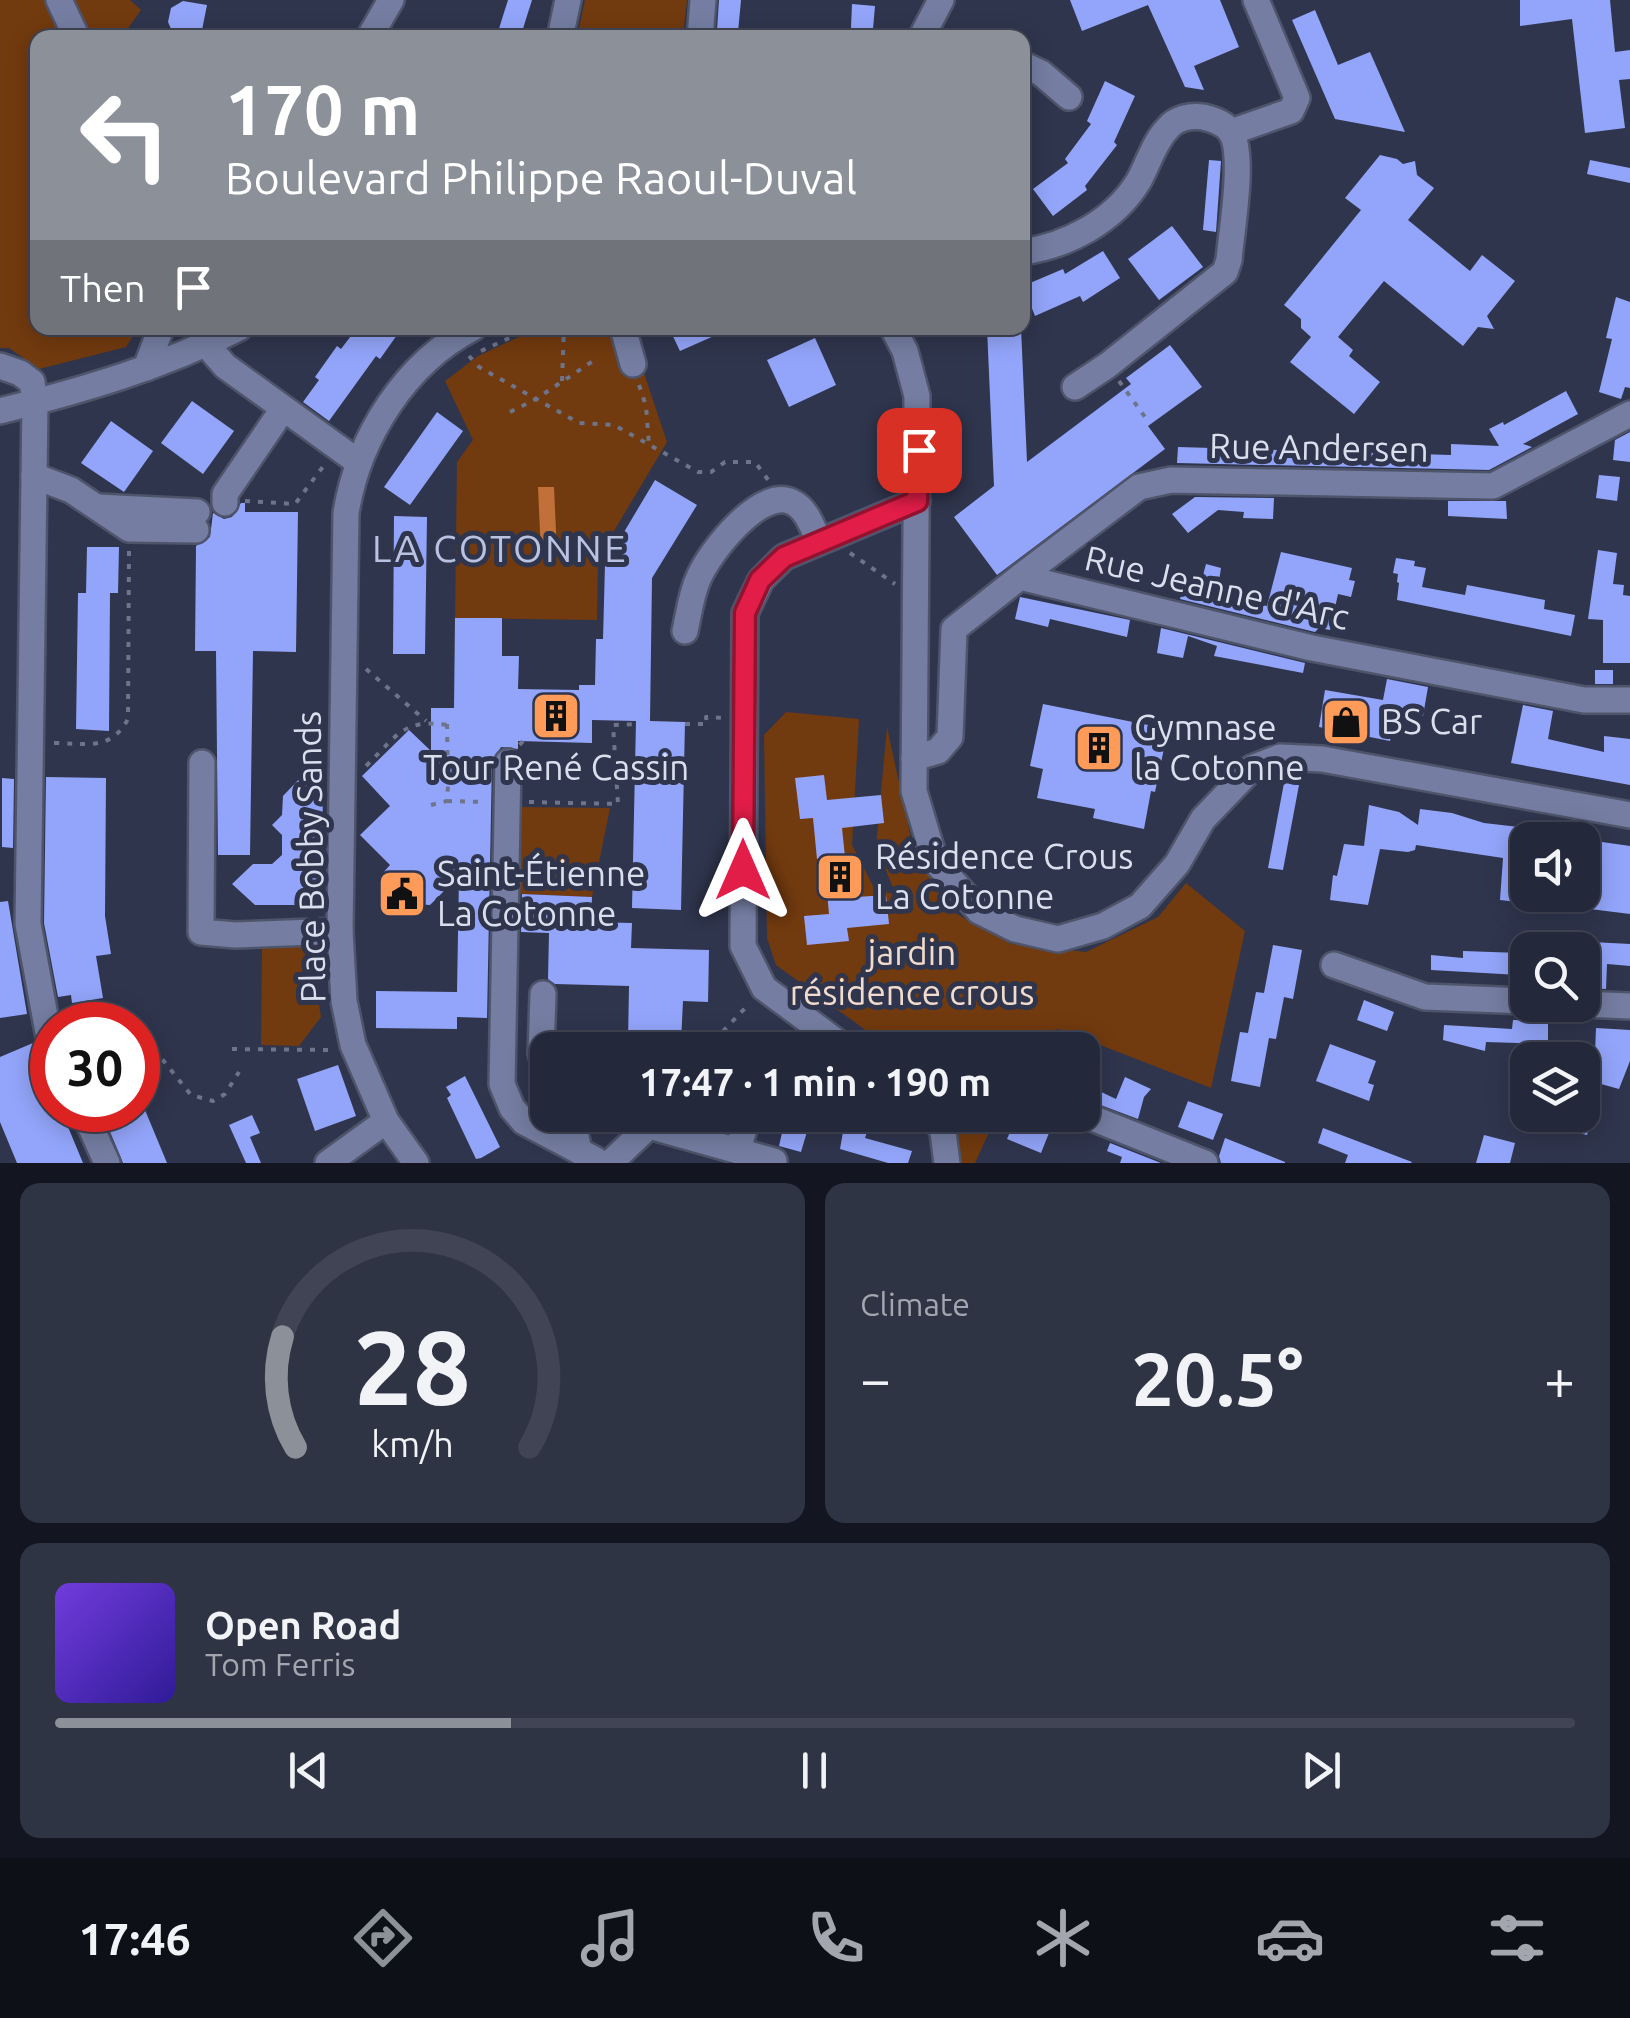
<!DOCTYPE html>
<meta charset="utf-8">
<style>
body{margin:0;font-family:Ubuntu,sans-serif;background:#2f3445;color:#f1f3f6;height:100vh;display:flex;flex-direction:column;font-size:38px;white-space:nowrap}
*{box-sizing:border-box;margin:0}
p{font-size:32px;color:#a3a6af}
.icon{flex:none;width:55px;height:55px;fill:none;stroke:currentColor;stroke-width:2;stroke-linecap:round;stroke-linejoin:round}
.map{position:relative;height:1163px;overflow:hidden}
.drawer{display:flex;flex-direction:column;gap:20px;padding:20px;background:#131620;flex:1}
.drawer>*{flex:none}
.top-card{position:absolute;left:30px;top:30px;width:1000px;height:305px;border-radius:20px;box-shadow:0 5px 25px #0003,0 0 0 2px #404454;background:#8c9099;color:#fff;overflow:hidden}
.fabs{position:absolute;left:1510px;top:822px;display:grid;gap:20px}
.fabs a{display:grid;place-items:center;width:90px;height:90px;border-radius:20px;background:#23283a;box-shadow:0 5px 25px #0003,0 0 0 2px #404454;font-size:50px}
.speed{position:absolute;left:30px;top:1002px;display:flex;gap:20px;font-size:50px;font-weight:700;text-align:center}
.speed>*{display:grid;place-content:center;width:130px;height:130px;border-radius:50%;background:#23283a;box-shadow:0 5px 25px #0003,0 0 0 2px #404454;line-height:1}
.speed .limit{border:15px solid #d22;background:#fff;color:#111}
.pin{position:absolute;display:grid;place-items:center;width:85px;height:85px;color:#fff;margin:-42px;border-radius:20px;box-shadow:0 5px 15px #0006}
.me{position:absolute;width:110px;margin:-55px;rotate:0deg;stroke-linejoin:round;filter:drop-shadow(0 0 8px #0008)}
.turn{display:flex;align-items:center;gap:35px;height:210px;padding:0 30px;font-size:45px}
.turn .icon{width:130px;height:130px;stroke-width:2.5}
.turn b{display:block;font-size:70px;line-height:85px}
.then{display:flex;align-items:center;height:95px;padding:0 30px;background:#0003;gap:20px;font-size:38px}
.big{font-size:75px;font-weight:700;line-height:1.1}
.drawer .tile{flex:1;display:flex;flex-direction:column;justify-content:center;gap:15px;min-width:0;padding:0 35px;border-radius:20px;background:#2f3445}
.drawer .dial{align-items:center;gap:0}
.dial svg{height:260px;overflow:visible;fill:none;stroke:#404454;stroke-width:7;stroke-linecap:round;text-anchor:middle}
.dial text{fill:#f1f3f6;stroke:none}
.song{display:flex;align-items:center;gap:30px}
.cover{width:120px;height:120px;border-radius:15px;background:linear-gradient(135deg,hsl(260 70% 55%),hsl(250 70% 35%))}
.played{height:10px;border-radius:5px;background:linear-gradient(90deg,#8c9099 30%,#404454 30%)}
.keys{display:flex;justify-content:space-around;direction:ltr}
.heat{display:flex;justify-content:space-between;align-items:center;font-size:55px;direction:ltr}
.drawer .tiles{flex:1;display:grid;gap:20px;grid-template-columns:1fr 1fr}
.tile:last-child{grid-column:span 2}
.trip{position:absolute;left:530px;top:1032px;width:570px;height:100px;border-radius:20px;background:#23283a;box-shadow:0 5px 25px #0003,0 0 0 2px #404454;font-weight:700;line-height:100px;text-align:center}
.dock{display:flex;height:160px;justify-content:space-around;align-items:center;background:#0e1017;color:#a3a6af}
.dock .icon{width:70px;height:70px}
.dock .active{color:#8c9099}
.dock b{font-size:45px;color:#f1f3f6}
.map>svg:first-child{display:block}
</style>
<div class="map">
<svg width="1630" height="1163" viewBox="0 0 1630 1163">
<rect width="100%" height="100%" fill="#2f354d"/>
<!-- green -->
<g fill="#723a0f">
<polygon points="0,0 130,0 141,10 122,37 38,38 38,328 138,328 126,347 39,369 9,348 0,348"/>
<polygon points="585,0 687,0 683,37 577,37"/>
<polygon points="538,328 629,328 667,442 598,558 597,620 455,618 457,462 473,440 445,381 478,356"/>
<polygon points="786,712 859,719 852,845 874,888 896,895 876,846 887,727 913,847 955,913 1011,944 1086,952 1158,917 1186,883 1245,931 1211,1088 1059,1029 1042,1032 1034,1050 893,1050 776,965 767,938 764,735"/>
<polygon points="519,807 610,808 592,897 520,894"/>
<polygon points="262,947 310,947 321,1017 299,1046 261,1045"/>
<polygon points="958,1115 997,1115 975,1163 959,1163"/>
</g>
<!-- water -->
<polygon fill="#c17039" points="538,487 554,487 557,553 541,554"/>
<!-- building -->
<g fill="#93a5fa">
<polygon points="508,0 532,0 520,38 496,38"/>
<polygon points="719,0 741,0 738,32 717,30"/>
<polygon points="1070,0 1220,0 1239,47 1194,66 1204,90 1185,87 1148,5 1082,31"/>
<polygon points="1520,0 1610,0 1615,52 1630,50 1630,79 1619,80 1625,128 1585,133 1572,19 1520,26"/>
<polygon points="183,1 207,5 202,30 190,38 175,38 168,22 171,8"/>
<polygon points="852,4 875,6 873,29 851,28"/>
<polygon points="1315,10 1338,65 1370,52 1405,132 1335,119 1292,20"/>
<polygon points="1105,81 1135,96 1114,142 1117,145 1085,186 1087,190 1053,216 1033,189 1068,163 1065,159 1091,124 1087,121"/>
<polygon points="1380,155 1397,159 1403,164 1415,161 1417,175 1434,188 1408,220 1470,271 1482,255 1515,281 1487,316 1494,329 1478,327 1463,346 1384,281 1338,337 1353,350 1349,356 1380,382 1354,414 1290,362 1311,337 1301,328 1301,319 1284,305 1361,210 1345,198"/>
<polygon points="1209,160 1221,161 1216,232 1203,230"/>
<polygon points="1590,160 1630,168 1630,183 1587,174"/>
<polygon points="1172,226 1203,267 1159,300 1128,259"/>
<polygon points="1103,251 1120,278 1083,302 1080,296 1035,316 1023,286 1063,269 1065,274"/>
<polygon points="1616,297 1630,302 1630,388 1625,387 1621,399 1599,392 1612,339 1606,338"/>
<polygon points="357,328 402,328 380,359 376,356 329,421 303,402 319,380 315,377 337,346 341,349"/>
<polygon points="669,328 732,328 680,351"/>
<polygon points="987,328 1021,328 1027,462 1131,384 1126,378 1170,345 1202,387 1148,426 1165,449 997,575 954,517 994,486"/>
<polygon points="815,338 836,385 789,407 767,360"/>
<polygon points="1566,391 1578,414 1523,444 1532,447 1489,470 1177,463 1178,447 1451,455 1451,444 1499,446 1489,429 1503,422 1504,425"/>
<polygon points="192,401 234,431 203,474 161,443"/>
<polygon points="437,412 463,431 410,505 384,487"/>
<polygon points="111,421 153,451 124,492 81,463"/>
<polygon points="1630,432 1630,462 1613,460 1615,440"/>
<polygon points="1599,475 1620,477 1617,501 1596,498"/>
<polygon points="655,480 697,505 652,578 650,721 685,722 681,910 632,908 636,721 592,720 592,743 518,741 518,749 501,747 492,762 487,1018 457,1017 457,1029 376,1028 376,991 457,992 459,876 430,905 387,902 380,894 381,875 390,865 360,835 390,806 362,776 409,730 431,751 431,708 454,708 455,618 502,618 502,656 519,656 518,689 579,690 579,685 595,685 596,639 603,639 605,564"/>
<polygon points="1195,497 1274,498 1273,519 1243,518 1244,512 1218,510 1188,533 1172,514"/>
<polygon points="1448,501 1506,501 1507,519 1448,516"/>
<polygon points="241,503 245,503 245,512 298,512 296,652 253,651 250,855 218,855 216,651 195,651 196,546 210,537 213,513 224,519 232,517"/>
<polygon points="394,516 427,517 425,654 393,654"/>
<polygon points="87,547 119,547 118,593 110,593 109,731 76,729 78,593 86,593"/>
<polygon points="1598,550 1617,553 1613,584 1624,585 1623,595 1630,596 1630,663 1603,663 1603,620 1588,619"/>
<polygon points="1281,552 1352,568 1349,580 1355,581 1351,597 1338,594 1330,630 1319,628 1315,632 1180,599 1185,579 1201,583 1206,564 1221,568 1219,581 1230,584 1227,597 1267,606"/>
<polygon points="1396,558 1415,561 1414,566 1426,568 1422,587 1465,595 1467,585 1545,600 1544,609 1575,615 1571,636 1397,600 1399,583 1397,582 1398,574 1393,573"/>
<polygon points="1020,597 1130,620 1127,637 1050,619 1048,627 1015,619"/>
<polygon points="1161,628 1305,663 1303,673 1214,656 1217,646 1188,636 1183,658 1157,653"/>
<rect x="1595" y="670" width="18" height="14"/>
<polygon points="1387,679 1428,687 1423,716 1406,713 1402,733 1392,732 1390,741 1319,727 1325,690 1383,700"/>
<polygon points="1043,704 1168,729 1155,792 1151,791 1144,829 1093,818 1095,809 1037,798 1043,769 1030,766"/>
<polygon points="1523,705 1553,711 1548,739 1604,752 1604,736 1630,739 1630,785 1511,763"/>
<polygon points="303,775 323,797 322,836 303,855 322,875 322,895 312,905 255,905 232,884 253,864 272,864 282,855 282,835 272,825 282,815 283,796"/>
<polygon points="824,775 827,800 881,795 884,823 842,828 845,857 853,856 857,897 886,895 889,924 847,928 849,941 807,945 804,916 829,914 824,859 817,859 813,818 800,819 795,778"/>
<polygon points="46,777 106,778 105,916 111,954 96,956 103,998 72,1003 71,995 58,997 44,923"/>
<polygon points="2,778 14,779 13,848 2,847"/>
<polygon points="1284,783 1299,785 1283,870 1268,868"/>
<polygon points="1369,805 1399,812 1418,825 1420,809 1452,813 1484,823 1519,827 1515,860 1511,859 1528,865 1526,903 1500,900 1503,858 1416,845 1415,850 1408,852 1380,849 1368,905 1330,900 1333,875 1337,876 1344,844 1364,846"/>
<polygon points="1588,840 1630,846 1630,914 1582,908"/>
<polygon points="522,894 592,897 591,922 632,923 631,948 709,950 708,1002 683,1001 681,1042 628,1042 629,986 555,984 548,979 549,933 521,932"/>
<polygon points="8,901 27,1014 0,1018 0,902"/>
<polygon points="1592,942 1630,944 1630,966 1607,964 1606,989 1591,988"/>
<polygon points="1273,945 1302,950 1293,999 1284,997 1276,1039 1269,1038 1260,1087 1231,1081 1240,1032 1248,1033 1256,992 1264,993"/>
<polygon points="1463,951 1520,953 1519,975 1431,970 1431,955 1463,958"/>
<polygon points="1364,1000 1394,1012 1387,1031 1357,1020"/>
<polygon points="1513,1020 1548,1021 1548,1044 1486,1042 1485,1051 1443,1040 1444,1025 1512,1029"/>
<polygon points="1596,1028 1630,1030 1630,1061 1619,1089 1601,1084 1587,1135 1531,1120 1532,1115 1582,1115 1582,1075 1594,1079"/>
<polygon points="33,1043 52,1090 52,1110 61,1110 83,1163 17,1163 0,1122 0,1057"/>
<polygon points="1330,1044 1376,1061 1368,1083 1374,1085 1369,1101 1316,1081"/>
<polygon points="338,1065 356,1116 315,1131 297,1079"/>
<polygon points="465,1076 500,1147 481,1158 476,1159 447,1098 451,1095 446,1087"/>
<polygon points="1125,1077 1151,1089 1144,1097 1138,1119 1082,1098 1082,1083 1116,1099"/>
<polygon points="1188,1101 1223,1114 1213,1140 1178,1127"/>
<polygon points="101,1110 145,1110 167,1163 123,1163"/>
<polygon points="252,1115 260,1133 250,1137 261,1163 246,1163 229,1125"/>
<polygon points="786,1115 811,1118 801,1152 779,1146"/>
<polygon points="846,1115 872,1117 865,1138 912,1151 908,1163 888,1163 840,1149"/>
<polygon points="1015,1120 1049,1133 1041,1153 1007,1139"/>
<polygon points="1323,1128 1412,1162 1411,1163 1345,1163 1348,1155 1318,1143"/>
<polygon points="1484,1135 1515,1143 1510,1163 1476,1163"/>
<polygon points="1225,1138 1285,1162 1285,1163 1221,1163 1219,1156"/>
<polygon points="1110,1143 1161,1163 1120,1163 1122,1157 1107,1151"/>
</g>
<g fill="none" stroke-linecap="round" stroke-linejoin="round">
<!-- minor casing -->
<g stroke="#4e546a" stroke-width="30">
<g id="minor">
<polyline points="59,0 77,38"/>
<polyline points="369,38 391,0"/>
<polyline points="560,38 568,0"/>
<polyline points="700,38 703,0"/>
<polyline points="921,38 941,0"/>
<polyline points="1022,64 1041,73 1069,97"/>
<polyline points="1231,132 1291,111 1297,98 1256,0"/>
<path d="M 1022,252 C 1067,246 1114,221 1138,182 C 1148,165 1154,142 1168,128 C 1176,118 1191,115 1203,117 C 1212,119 1224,123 1230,131 C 1246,152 1231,233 1229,260 L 1225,272 L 1108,365 L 1075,387"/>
<polyline points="623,328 633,364"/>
<polyline points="893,328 905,351 917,396 914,791 935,861 979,911 1015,929 1058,939 1103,926 1140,906 1177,864 1203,819 1252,768 1280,757 1322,759 1630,815"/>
<polyline points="206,344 225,366 358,462"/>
<polyline points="0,366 20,373 32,382 35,402 28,924 48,1032 52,1043"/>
<polyline points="146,368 161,328"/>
<path d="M 0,411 C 83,390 163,367 239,328"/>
<polyline points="34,476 71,490 129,529 196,530"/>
<polyline points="225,503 225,494 283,409"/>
<polyline points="97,507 197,512"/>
<polyline points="1020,577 1139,487 1171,480 1493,486 1630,414"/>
<path d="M 685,631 C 689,613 691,594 699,577 C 710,552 760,487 792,502 C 807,509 812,527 819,541"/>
<polyline points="914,758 938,751 950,737 954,629 1020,577 1312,648 1584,700 1630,700"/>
<polyline points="508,762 502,1084 512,1108 524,1122 596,1160 596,1163"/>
<polyline points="202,763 201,932 235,935 340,931"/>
<polyline points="1334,965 1425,997 1528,1001"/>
<polyline points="543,994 541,1053 548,1079"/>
<polyline points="1582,1004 1630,1006"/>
<polyline points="848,1050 764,988 743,946 745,613 761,580 784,557 917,501"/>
<polyline points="83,1110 107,1163"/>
<polyline points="1082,1114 1205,1163"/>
<polyline points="567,1115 574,1127 579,1151"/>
<polyline points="934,1115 943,1132 947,1163"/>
<polyline points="738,1150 748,1115"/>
<polyline points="328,1163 386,1121"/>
<path d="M 416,1163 L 386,1121 L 353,1045 L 344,1001 L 340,931 L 346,513 C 358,438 405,363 473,328"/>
<polyline points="610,1163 649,1126 774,1161"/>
</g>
</g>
<!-- path -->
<g stroke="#6e7489" stroke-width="4" stroke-dasharray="5 8" stroke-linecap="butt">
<polyline points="481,351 531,328"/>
<polyline points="469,356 479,367 579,423 614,425 698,472 711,472 725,462 755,462 769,481"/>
<polyline points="562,381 564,328"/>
<polyline points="1119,381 1145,417"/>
<polyline points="639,385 646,406 649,445"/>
<polyline points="510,412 536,399 593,361"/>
<polyline points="245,501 295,504 325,464"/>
<polyline points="850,553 895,584"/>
<polyline points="366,669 426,721"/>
<polyline points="447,724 448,785"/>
<polyline points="685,724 707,724 706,717 723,718"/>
<path d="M 54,743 C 86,743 110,752 128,719 L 129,549"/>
<path d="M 366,766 C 399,734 403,717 454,726"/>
<polyline points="447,801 484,802"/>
<polyline points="529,802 618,804 613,725 636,724"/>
<polyline points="431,805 447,801 448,786 467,764 486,764"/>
<polyline points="70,1024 119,1007 134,1025"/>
<polyline points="138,1029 191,1095 213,1101 225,1094 239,1072"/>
<polyline points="232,1049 332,1050"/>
<polyline points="705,1050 750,1003"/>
</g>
<!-- minor -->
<use href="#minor" stroke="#757ea2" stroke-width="25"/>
<!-- path-bridge -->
<polyline stroke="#6e7489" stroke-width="4" stroke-dasharray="5 8" stroke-linecap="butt" points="502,764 525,739"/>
</g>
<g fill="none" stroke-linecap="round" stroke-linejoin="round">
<!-- route casing -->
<g stroke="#92132f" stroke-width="25">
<polyline id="route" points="743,870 745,613 760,580 784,557 917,501 919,450"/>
</g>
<!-- route -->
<use href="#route" stroke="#e11d48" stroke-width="18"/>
</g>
<!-- icons -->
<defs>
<g id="building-square" transform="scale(2.5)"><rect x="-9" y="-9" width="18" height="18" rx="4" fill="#ff9b59" stroke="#2f354d"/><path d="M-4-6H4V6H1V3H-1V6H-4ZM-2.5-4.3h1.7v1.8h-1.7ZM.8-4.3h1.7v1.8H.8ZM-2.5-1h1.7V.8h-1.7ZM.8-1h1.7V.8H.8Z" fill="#111"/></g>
<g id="shop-square" transform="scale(2.5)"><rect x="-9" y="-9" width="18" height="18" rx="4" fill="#ff9b59" stroke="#2f354d"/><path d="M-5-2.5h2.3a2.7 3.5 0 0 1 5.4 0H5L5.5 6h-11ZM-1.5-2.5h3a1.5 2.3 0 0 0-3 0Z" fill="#111"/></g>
<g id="civic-square" transform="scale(2.5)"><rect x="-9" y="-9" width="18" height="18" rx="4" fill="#ff9b59" stroke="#2f354d"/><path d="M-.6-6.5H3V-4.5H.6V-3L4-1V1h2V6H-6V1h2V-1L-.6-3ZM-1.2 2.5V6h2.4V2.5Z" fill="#111"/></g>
</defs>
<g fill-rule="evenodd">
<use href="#building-square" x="556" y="716"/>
<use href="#shop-square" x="1346" y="722"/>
<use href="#building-square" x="1099" y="748"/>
<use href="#building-square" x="840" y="877"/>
<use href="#civic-square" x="402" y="894"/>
</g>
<g text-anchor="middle" stroke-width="10" stroke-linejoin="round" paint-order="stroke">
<!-- street labels -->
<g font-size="35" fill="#dadfee" stroke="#2f354d">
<text transform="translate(1319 448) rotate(1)" y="12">Rue Andersen</text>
<text transform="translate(1217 588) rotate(13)" y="12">Rue Jeanne d'Arc</text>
<text transform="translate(311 857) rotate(-91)" y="12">Place Bobby Sands</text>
</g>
<!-- poi labels -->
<g font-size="35" fill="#dadfee" stroke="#2f354d" text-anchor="start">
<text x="1381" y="734">BS Car</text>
<text x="1134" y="740">Gymnase<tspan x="1134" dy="40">la Cotonne</tspan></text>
<text x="556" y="780" text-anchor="middle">Tour René Cassin</text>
<text x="875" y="869">Résidence Crous<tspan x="875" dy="40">La Cotonne</tspan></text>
<text x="437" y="886">Saint-Étienne<tspan x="437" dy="40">La Cotonne</tspan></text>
</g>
<!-- park labels -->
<g font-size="35" fill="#f1dbcd" stroke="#2f354d">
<text x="912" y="965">jardin<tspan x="912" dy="40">résidence crous</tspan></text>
</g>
<!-- neighbourhood labels -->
<g font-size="38" letter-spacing="2.5" fill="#bac2e1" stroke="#2f354d">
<text x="500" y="562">LA COTONNE</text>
</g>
</g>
</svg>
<div class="fabs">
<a><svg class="icon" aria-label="sound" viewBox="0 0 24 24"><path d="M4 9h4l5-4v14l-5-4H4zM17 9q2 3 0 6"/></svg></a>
<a><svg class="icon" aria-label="search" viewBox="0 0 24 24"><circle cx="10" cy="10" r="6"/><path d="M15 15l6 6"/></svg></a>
<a><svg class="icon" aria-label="layers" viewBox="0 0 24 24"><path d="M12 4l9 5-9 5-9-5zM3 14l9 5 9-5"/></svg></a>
</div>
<div class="speed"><div class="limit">30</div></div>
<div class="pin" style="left:919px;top:450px;background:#d93025"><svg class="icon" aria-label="arrive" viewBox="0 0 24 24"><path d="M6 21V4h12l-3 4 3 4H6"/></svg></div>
<svg class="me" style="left:743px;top:870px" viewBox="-20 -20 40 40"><path d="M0-17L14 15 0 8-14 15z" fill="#e11d48" stroke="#fff" stroke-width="4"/></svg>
<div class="trip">17:47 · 1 min · 190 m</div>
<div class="top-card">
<div class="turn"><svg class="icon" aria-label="left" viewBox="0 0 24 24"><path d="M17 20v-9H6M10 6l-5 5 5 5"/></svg><div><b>170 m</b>Boulevard Philippe Raoul-Duval</div></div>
<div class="then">Then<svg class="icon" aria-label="arrive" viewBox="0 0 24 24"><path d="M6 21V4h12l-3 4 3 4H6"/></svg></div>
</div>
</div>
<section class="drawer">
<div class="tiles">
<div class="tile dial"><svg viewBox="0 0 100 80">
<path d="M14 69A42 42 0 1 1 86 69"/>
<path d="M14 69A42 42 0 0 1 10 35" stroke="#8c9099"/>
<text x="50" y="56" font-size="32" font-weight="700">28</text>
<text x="50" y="72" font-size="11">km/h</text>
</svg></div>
<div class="tile"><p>Climate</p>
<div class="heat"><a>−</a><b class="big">20.5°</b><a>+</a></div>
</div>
<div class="tile">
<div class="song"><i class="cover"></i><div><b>Open Road</b><p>Tom Ferris</p></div></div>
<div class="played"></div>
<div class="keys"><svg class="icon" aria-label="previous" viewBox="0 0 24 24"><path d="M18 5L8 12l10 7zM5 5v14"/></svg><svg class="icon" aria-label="pause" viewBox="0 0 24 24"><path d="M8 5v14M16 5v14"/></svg><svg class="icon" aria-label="next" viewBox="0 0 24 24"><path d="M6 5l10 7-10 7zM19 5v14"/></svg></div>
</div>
</div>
</section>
<nav class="dock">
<b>17:46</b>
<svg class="icon active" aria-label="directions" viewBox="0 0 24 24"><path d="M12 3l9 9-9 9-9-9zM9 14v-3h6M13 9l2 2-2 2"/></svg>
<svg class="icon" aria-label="music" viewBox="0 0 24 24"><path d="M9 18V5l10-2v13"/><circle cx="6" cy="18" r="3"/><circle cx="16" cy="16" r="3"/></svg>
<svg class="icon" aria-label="phone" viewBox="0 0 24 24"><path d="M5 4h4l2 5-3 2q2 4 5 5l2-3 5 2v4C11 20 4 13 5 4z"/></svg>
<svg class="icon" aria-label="climate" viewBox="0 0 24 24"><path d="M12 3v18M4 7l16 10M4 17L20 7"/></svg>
<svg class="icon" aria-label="car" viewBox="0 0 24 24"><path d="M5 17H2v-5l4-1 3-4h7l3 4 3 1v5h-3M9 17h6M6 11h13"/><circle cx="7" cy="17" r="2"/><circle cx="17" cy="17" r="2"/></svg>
<svg class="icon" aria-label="filters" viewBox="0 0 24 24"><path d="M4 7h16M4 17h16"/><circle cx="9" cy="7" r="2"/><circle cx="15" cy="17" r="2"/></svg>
</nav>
